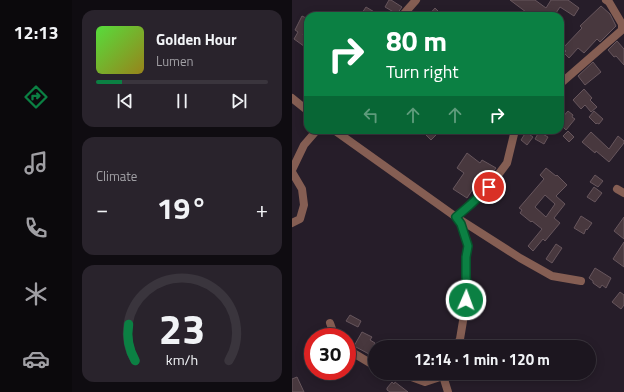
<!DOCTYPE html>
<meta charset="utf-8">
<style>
body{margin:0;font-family:"Titillium Web",sans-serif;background:#29232c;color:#f1f3f6;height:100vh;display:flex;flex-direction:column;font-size:15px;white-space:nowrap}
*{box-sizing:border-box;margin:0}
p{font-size:13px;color:#a09fa4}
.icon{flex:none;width:22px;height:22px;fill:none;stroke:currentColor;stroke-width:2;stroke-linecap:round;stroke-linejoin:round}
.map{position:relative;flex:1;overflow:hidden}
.side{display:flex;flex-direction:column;gap:10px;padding:10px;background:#0f0c11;width:220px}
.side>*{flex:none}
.banner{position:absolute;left:12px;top:12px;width:260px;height:122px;border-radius:12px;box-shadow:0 2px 10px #0003,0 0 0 1px #3a353d;background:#0b8043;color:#fff;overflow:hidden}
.speed{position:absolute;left:12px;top:328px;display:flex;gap:8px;font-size:20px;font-weight:700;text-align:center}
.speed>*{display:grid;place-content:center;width:52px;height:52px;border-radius:50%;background:#1c161f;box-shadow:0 2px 10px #0003,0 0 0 1px #3a353d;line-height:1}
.speed .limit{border:6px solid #d22;background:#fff;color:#111}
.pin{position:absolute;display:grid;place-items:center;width:34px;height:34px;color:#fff;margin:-17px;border:2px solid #fff;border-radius:50%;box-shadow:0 1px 4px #0007}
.me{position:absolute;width:44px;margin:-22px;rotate:2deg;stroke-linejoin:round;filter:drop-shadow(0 0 3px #0008)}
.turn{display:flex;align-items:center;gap:14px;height:84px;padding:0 16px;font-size:18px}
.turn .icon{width:52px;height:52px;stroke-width:2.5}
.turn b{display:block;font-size:28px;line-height:34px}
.lanes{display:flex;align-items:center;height:38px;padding:0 16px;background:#0003;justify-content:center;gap:20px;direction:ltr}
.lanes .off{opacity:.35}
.big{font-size:30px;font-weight:700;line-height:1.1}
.side .tile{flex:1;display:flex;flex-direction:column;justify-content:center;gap:6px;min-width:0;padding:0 14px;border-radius:12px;background:#29232c}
.side .dial{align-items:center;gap:0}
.dial svg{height:104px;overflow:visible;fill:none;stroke:#3a353d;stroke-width:7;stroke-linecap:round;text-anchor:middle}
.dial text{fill:#f1f3f6;stroke:none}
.song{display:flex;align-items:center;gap:12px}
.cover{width:48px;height:48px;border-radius:6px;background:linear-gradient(135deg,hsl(110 70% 55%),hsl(50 70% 35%))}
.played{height:4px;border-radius:2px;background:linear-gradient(90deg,#0b8043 15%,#3a353d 15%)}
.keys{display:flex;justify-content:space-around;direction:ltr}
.heat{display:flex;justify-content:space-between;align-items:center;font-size:22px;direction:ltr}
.trip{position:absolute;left:76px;top:340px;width:228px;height:40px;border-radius:20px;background:#1c161f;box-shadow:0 2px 10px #0003,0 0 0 1px #3a353d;font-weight:700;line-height:40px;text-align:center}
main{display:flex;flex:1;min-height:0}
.tab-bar{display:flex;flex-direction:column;width:72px;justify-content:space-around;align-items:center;background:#0b090c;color:#a09fa4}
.tab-bar .icon{width:28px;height:28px}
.tab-bar .on{color:#0b8043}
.tab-bar b{font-size:18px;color:#f1f3f6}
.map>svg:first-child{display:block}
</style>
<main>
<nav class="tab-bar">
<b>12:13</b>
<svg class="icon on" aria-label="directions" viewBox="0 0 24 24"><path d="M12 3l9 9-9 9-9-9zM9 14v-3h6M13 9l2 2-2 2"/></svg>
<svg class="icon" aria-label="music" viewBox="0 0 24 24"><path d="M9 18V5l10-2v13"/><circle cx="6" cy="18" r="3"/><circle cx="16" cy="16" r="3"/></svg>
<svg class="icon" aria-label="phone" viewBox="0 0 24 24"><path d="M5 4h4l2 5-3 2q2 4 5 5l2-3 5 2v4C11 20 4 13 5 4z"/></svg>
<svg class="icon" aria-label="climate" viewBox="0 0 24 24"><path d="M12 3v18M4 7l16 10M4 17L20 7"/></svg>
<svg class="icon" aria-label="car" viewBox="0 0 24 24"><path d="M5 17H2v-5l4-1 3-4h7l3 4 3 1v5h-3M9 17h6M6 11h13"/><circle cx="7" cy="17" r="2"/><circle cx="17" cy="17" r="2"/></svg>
</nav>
<section class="side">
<div class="tile">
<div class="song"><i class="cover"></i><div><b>Golden Hour</b><p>Lumen</p></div></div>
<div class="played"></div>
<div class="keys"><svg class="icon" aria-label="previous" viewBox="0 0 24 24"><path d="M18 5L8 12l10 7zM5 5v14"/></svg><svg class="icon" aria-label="pause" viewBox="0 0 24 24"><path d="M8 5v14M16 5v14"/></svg><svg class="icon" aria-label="next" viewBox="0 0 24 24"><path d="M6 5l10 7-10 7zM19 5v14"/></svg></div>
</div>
<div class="tile"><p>Climate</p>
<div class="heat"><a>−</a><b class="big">19°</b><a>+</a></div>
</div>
<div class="tile dial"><svg viewBox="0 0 100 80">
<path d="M14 69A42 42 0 1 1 86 69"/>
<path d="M14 69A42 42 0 0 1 9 41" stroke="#0b8043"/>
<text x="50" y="56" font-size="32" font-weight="700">23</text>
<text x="50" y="72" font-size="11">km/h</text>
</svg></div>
</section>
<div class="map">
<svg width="332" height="392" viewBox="0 0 332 392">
<rect width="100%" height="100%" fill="#261d29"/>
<!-- building -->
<g fill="#48383e" stroke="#67565d" fill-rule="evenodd">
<polygon points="97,0 99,0 110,7 105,14 93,7"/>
<polygon points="218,0 243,0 254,8 259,0 276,0 287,8 282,16 268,7 262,16 232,16 234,12"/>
<polygon points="309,6 318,14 324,26 308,42 305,39 292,53 286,48 277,58 272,53 274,51 271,48 290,28 288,26"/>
<polygon points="74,7 89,16 74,16 70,13"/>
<polygon points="143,8 151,16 136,16"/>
<polygon points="10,16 16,19 16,24 11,35 16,39 16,49 2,39 6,32 3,30"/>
<polygon points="325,41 332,49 332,65 324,56 322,57 316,50"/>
<polygon points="301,62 309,72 293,85 286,76"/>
<polygon points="292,89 300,98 298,100 305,107 299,112 293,105 289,109 281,100"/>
<polygon points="276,111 281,115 280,117 283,119 274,130 268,124 268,120"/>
<polygon points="302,111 311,119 307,124 305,123 304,124 297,117"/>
<polygon points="129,130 149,130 139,140"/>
<polygon points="276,131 282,137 277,142 271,136"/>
<polygon points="234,132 241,137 235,145 229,140"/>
<polygon points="247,132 256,137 252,144 243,139"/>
<polygon points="299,132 317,149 326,136 332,141 332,143 317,162 304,151 303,153 290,142"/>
<polygon points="175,153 188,163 190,160 204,168 190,186 185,183 175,198 161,189 172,173 165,168"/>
<path d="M 254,168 L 264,176 L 265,175 L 275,185 L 264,196 L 273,204 L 262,218 L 268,223 L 253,241 L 251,239 L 241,251 L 236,246 L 250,229 L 240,221 L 239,222 L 228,213 L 230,210 L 227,208 L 252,179 L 248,175 ZM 253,195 L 263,204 L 254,217 L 243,207 Z"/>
<polygon points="303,175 311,181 306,187 298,182"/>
<polygon points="302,187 310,193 303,202 295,197"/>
<polygon points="289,216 300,223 295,230 294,229 292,234 282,228"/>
<polygon points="332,217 332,239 322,231"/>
<polygon points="332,242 332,267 321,259"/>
<polygon points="264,244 270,248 260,263 254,259"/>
<polygon points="303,268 319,278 314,288 310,285 308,288 301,283 301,281 297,278"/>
<polygon points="328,292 332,295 332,305 329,309 320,302"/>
<polygon points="58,315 69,321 66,327 54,321"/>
<polygon points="70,332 80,337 78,340 83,343 77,354 62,346"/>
<polygon points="5,377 12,392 0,392 0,379"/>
<polygon points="100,382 102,384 103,382 116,392 98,392 95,390 95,388"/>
</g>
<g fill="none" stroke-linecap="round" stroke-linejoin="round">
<!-- minor -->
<g stroke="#855e53" stroke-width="8">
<polyline points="110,16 124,0"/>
<polyline points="268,84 330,30 330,24 317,2 314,0"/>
<polyline points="0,98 16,111"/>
<polyline points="42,130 164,217 197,187 215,163 223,130"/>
<polyline points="0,170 12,145 25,130"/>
<polyline points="0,172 10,189 12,205 8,219 0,223"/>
<polyline points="325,189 332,193"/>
<polyline points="164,217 228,258 260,276 289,281"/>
<polyline points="38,323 43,337"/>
<polyline points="164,347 168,339 176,291 174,277 174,257 176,245 169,224 166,219"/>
<polyline points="55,349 63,354 83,366"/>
<polyline points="103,373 114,375 133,382 151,376"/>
<polyline points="152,373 151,376 156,392"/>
</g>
</g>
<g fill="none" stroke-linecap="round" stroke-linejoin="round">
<!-- route casing -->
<g stroke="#07532c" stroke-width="10">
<polyline id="route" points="174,300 176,291 174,277 174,257 176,246 169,224 164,217 178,205 197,187"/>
</g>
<!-- route -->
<use href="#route" stroke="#0b8043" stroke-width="7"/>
</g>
</svg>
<div class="speed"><div class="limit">30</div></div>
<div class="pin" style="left:197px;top:187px;background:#d93025"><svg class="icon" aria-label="arrive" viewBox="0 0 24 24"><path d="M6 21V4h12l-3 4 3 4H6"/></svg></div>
<svg class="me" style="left:174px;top:300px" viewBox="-20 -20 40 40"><circle r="17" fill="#0b8043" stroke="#fff" stroke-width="3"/><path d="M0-11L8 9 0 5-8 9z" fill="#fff"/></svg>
<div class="trip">12:14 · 1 min · 120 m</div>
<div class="banner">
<div class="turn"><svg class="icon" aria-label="right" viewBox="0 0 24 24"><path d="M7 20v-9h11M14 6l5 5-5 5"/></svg><div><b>80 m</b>Turn right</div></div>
<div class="lanes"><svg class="icon off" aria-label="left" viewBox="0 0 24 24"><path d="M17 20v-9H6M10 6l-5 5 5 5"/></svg><svg class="icon off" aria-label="ahead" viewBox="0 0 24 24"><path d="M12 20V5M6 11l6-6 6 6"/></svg><svg class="icon off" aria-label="ahead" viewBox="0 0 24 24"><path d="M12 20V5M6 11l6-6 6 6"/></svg><svg class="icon" aria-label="right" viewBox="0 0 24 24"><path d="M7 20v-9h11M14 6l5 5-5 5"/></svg></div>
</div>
</div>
</main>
